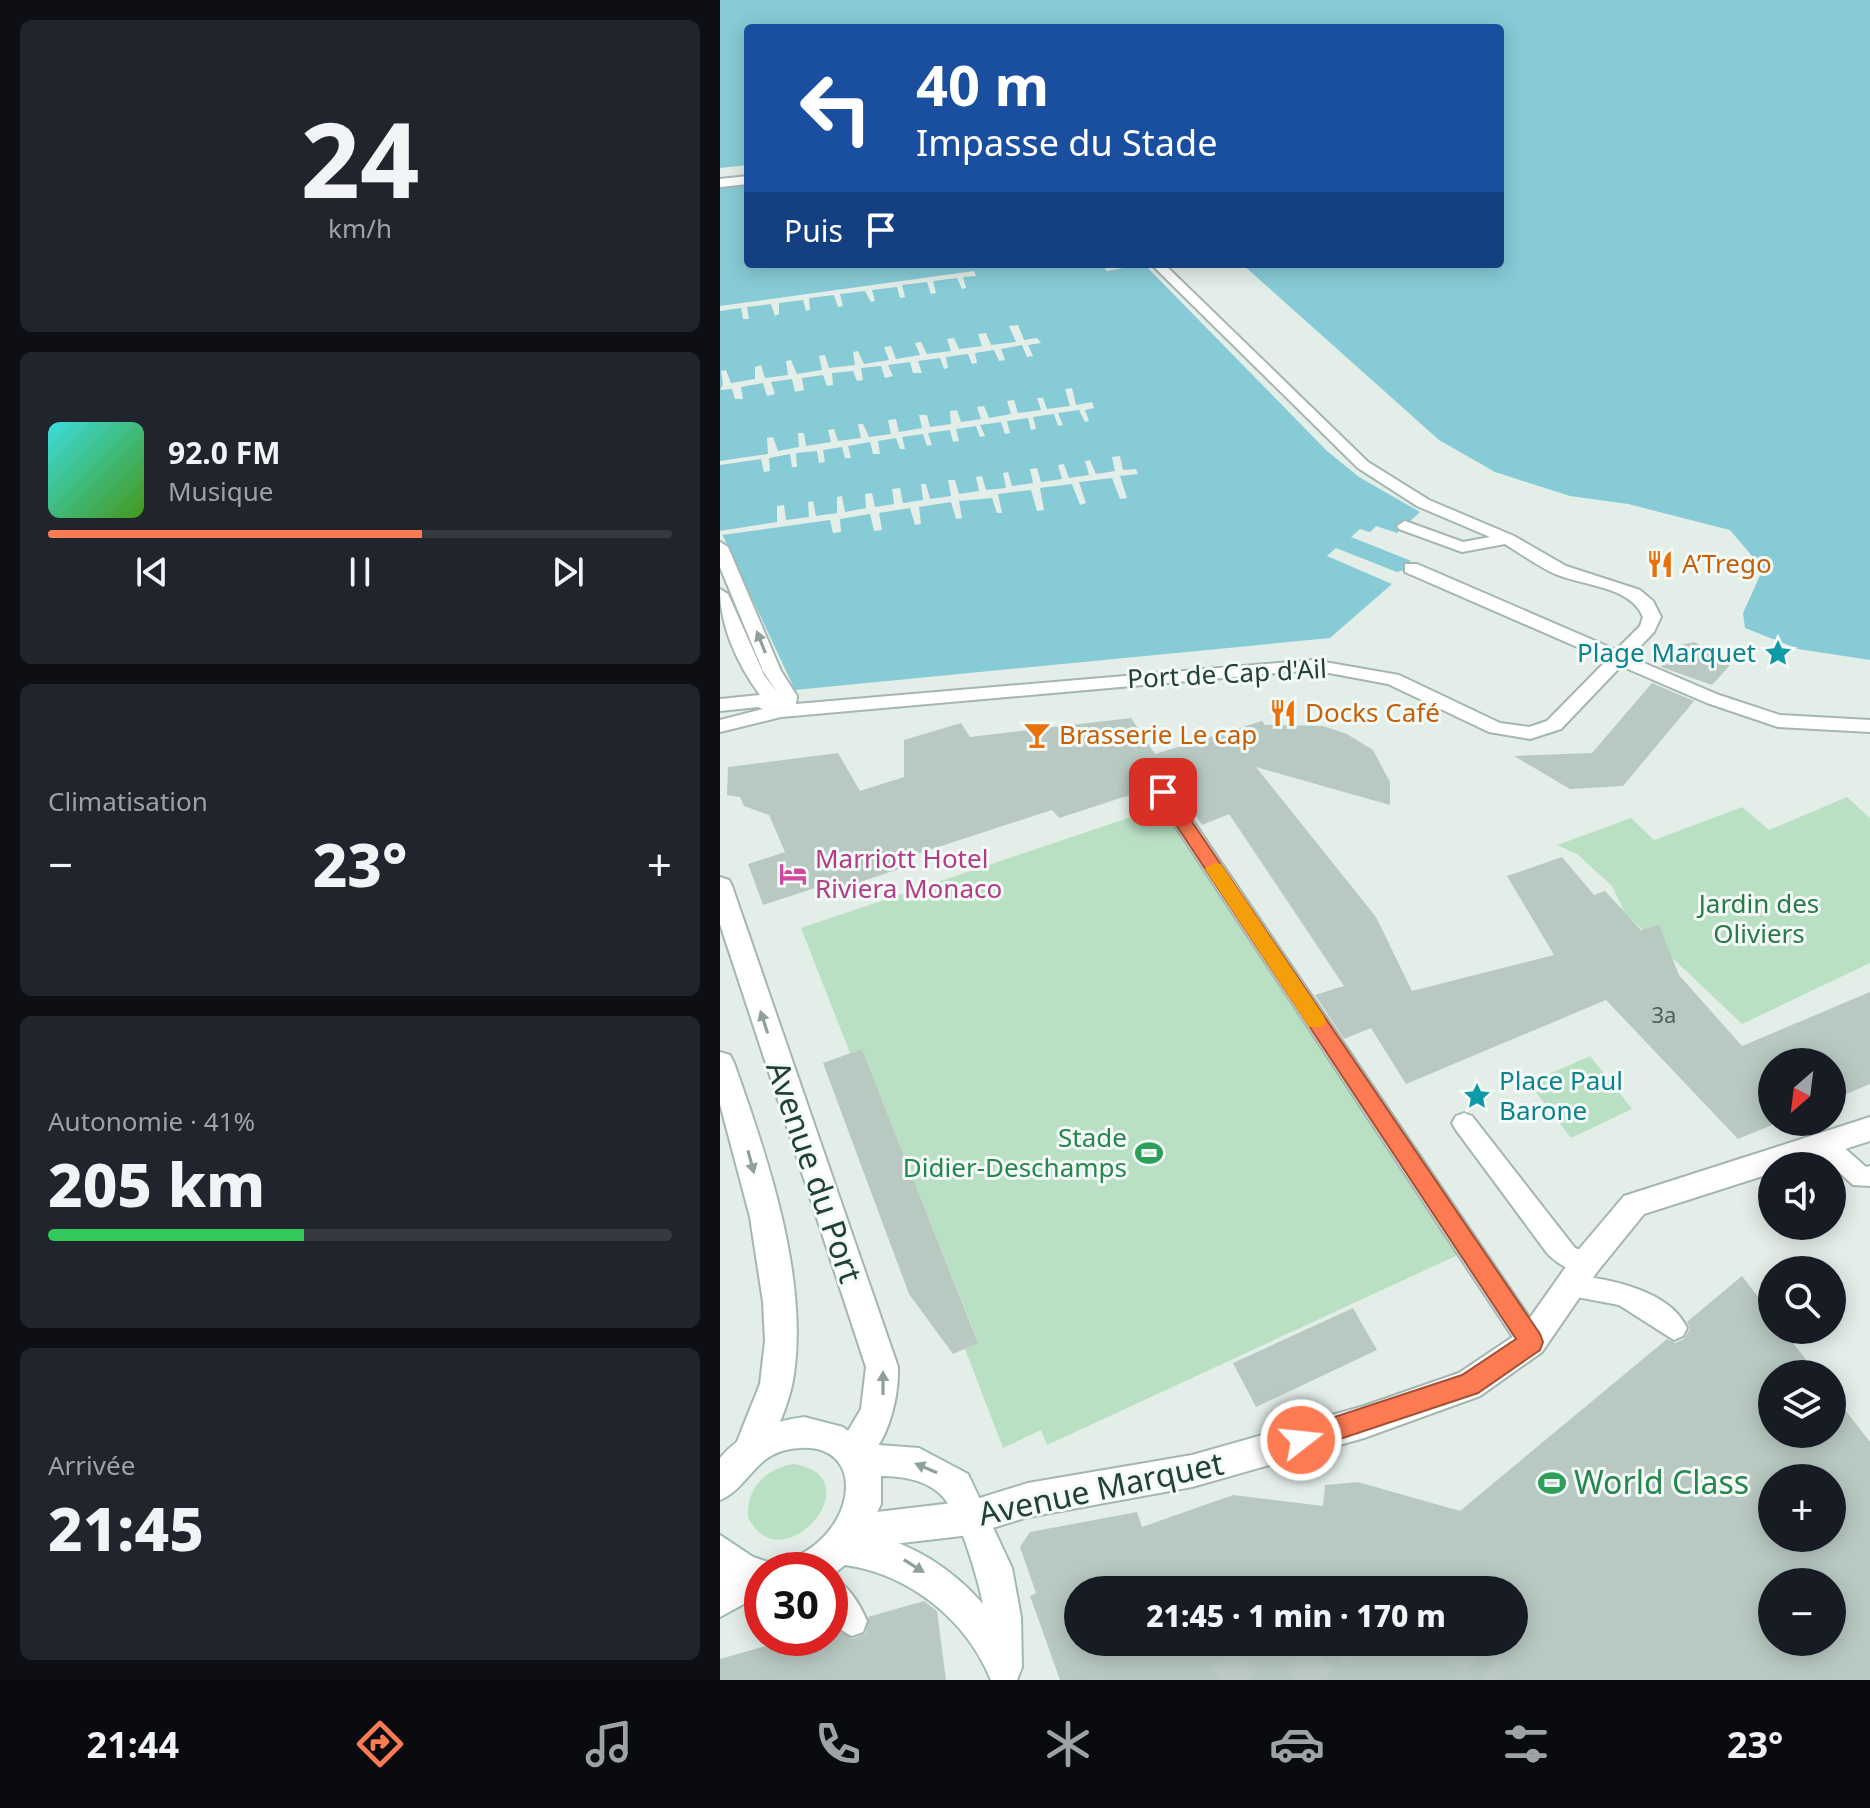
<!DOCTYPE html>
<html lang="fr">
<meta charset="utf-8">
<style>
body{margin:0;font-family:"Noto Sans",sans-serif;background:#20242c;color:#f1f3f6;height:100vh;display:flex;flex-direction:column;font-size:30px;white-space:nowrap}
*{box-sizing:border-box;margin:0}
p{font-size:26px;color:#9ea1a6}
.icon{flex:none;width:44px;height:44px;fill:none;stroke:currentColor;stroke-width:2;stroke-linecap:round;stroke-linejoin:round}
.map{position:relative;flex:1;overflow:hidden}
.sheet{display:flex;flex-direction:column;gap:20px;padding:20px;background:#0d0f14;width:720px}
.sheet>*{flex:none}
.hud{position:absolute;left:24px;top:24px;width:760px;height:244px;border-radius:8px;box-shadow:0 4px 20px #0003;background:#1a4fa0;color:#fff;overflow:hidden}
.needle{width:52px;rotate:208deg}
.controls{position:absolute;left:1038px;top:1048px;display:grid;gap:16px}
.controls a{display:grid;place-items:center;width:88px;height:88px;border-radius:50%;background:#171b24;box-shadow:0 4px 20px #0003;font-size:40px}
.speed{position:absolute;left:24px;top:1552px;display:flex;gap:16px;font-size:40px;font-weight:700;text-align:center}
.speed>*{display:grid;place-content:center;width:104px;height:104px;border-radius:50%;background:#171b24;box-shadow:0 4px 20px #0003;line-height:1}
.speed .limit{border:12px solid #d22;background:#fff;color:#111}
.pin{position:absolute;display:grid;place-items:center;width:68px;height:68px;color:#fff;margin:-34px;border-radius:16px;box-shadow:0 4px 12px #0006}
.me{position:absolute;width:88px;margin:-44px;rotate:74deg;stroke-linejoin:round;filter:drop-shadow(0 0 6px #0008)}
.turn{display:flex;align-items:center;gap:28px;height:168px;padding:0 40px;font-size:36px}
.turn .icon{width:104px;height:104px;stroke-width:2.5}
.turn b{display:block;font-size:56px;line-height:68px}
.then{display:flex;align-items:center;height:76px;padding:0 40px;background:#0003;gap:16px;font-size:30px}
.big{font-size:60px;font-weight:800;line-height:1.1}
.sheet .card{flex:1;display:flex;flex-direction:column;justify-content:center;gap:12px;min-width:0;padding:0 28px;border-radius:12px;background:#20242c}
.sheet .dial{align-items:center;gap:0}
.dial b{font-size:104px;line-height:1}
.song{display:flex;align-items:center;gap:24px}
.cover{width:96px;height:96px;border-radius:12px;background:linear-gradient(135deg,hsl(180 70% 55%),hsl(100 70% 35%))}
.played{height:8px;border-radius:4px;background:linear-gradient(90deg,#fc7b52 60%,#363941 60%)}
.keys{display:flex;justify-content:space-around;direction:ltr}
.heat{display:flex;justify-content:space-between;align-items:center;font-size:44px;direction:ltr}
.charge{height:12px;border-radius:6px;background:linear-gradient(90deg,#34c759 41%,#363941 0)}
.trip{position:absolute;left:344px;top:1576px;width:464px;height:80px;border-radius:40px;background:#171b24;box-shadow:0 4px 20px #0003;font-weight:800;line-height:80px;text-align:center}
.dock{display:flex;height:128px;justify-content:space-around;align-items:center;background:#090b0e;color:#9ea1a6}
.dock .icon{width:56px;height:56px}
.dock .active{color:#fc7b52}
.dock b{font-size:36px;color:#f1f3f6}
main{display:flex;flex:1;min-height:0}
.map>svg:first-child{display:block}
</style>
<main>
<section class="sheet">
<div class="card dial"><b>24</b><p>km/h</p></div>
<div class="card">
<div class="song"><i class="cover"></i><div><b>92.0 FM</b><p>Musique</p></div></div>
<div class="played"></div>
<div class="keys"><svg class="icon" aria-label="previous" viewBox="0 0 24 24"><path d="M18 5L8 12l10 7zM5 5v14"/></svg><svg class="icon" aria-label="pause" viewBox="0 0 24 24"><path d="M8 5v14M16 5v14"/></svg><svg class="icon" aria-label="next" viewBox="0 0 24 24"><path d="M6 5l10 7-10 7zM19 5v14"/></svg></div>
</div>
<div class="card"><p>Climatisation</p>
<div class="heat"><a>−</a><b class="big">23°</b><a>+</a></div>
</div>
<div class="card"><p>Autonomie · 41%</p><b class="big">205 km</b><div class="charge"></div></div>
<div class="card"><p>Arrivée</p><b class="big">21:45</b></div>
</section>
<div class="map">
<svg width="1150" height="1680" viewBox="0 0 1150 1680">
<rect width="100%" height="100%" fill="#e3eee9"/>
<!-- green -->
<g fill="#bae0c4">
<polygon points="1127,797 1150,818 1150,963 1022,1024 905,913 892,886 857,854 837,845 911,818 934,840 1022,807 1049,830"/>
<polygon points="432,810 453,820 740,1254 327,1445 321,1430 283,1448 245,1349 258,1342 142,1049 130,1053 81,928"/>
<polygon points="870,1056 912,1109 851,1138 809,1083"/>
<path d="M 74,1464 C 156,1477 60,1586 28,1517 C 26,1488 46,1468 74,1464 Z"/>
</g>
<!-- water -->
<g fill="#87cbd6">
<polygon points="0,0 1150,0 1150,660 1078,649 1025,628 1023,613 1043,569 1010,530 908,504 850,496 775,472 719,440 522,264 780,264 780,28 28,28 28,165 0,168"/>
<polygon points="28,183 28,264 381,264 387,271 424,264 607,451 639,477 700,512 677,533 656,526 650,532 640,529 631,537 689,560 693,564 691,568 677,572 616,548 607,556 672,584 610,638 75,690 0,530 0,186"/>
</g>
<!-- pier -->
<g fill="#e3eee9">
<polygon points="254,271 256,276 243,277 246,288 242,289 237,278 213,281 216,293 211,294 207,282 182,285 185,297 180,298 177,287 152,290 155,301 151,302 145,291 120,294 123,306 118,307 114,295 89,298 90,310 86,311 83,300 59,303 59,314 55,316 51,304 27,307 29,319 23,319 21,308 0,311 0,306"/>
<polygon points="298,325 304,340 317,338 321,343 308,345 313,356 307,357 302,345 281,349 285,360 279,361 274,350 255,353 257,363 252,364 248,354 226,357 228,368 224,369 220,358 198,361 202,373 193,373 190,362 168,365 173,376 165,378 161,366 141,368 143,380 137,381 133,371 112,373 113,385 107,386 103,375 82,378 84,390 75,392 72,379 51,382 55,394 47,396 43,383 21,387 23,399 15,399 12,389 0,390 3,384 1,371 6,370 11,383 35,379 35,367 41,365 45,378 68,375 66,361 71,360 77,374 102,370 99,356 105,355 109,368 135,365 133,352 138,351 144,364 169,360 164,347 171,346 176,359 200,355 195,343 201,342 207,354 231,351 227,339 234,338 239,349 262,346 258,334 266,333 271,345 296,342 289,326"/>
<polygon points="352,388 356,405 372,402 374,408 365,410 369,421 365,422 359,410 338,413 343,425 338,426 334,414 313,417 316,429 311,430 308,418 287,421 290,433 285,434 281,422 260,425 265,436 260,437 256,426 236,429 239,441 233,442 230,430 208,433 212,445 207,446 203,434 182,437 185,449 180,449 176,438 158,441 160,454 153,454 150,442 128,446 131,458 125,458 122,447 103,450 105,462 99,463 97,451 76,453 77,467 72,467 70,454 49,458 50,471 44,472 41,459 0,465 0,461 48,454 47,438 53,437 58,451 79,447 78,433 84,433 86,446 111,442 108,430 114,429 118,441 141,438 138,424 143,424 149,437 171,434 168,420 176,419 179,432 202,428 199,415 207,415 210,427 231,424 230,411 237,410 241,422 261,419 257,407 264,406 269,418 291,414 287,401 294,400 298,413 321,410 317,398 323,398 327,409 350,406 345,389"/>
<polygon points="400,456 403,470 416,469 418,474 400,476 407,498 400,499 392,478 359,482 366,503 360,505 352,484 320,488 324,510 317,511 311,490 278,494 282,513 277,513 272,498 239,501 242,518 236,519 231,502 199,507 201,524 195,525 190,508 159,513 162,530 154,531 150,514 120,519 121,532 113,533 110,520 2,535 0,531 57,522 57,506 64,505 66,520 89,517 88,502 93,501 96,516 117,513 117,497 122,496 125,512 146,508 145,494 152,493 155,507 174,504 172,489 180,488 183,503 203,500 201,484 206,484 210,499 231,496 228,480 235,480 239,494 259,491 256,477 262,476 266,490 286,488 283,473 288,472 292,486 313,483 310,469 317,468 321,482 342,479 338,465 344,464 349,478 369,475 365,461 370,460 376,474 395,471 392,457"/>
</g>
<!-- building -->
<g fill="#b8c9c2" fill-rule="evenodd">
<polygon points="974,642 1012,663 992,685 941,667 960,645"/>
<polygon points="932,683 974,701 903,786 850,789 794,756 872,753"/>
<polygon points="411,718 435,754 542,721 545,725 603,726 627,734 653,750 670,782 670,805 536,767 656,917 692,991 834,955 787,876 842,857 874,895 885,891 921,930 939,925 959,975 1022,1046 1150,992 1150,1084 1112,1100 1112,1062 1052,1062 1052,1125 1018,1139 886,1000 686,1084 651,1028 624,1039 595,995 624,986 509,814 482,825 453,781 339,818 332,810 175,861 179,869 113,891 110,883 43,905 28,864 65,852 49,815 24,806 20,797 7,795 8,767 118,753 140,791 184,777 184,740 241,723 250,737"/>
<polygon points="142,1049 258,1343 233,1354 189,1294 103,1063"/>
<path d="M 1022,1276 L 1052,1315 L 1052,1330 L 1063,1330 L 1097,1374 L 1052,1374 L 1052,1434 L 1112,1434 L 1112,1393 L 1150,1442 L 1150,1680 L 340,1680 L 310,1596 L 316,1593 L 300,1547 L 310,1532 L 417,1512 L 422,1527 L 513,1495 L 603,1506 L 605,1485 L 638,1482 L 740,1511 L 947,1339 L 955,1343 L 964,1339 L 970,1329 L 967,1322 ZM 1052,1478 L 1112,1478 L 1112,1538 L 1052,1538 ZM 1052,1582 L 1112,1582 L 1112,1642 L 1052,1642 ZM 358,1590 L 794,1590 L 794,1642 L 358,1642 Z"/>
<polygon points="633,1308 657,1350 536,1407 513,1363"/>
<polygon points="204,1601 217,1611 226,1680 0,1680 0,1659 74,1638 110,1638 110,1628 115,1626 133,1639 146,1633 148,1617"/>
</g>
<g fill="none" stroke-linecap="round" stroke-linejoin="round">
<!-- secondary-tunnel -->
<g stroke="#bccbc6" stroke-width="33" stroke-dasharray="33 16" stroke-linecap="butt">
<polyline points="728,1642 780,1680"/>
<polyline points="501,1680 546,1642"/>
<polyline points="577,1680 605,1655 630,1642"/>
</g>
<!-- lane casing -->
<g stroke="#a5b6b0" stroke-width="4">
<g id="lane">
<polygon points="28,176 28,184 0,187 0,179"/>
<path d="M 431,264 L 444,264 L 648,462 L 709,500 L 794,536 L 846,566 L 920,590 L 933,601 L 941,617 L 934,632 L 910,657 L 999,695 L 1060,715 L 1150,720 L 1150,732 L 1058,727 L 987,703 L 901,666 L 841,729 L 810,739 L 769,732 L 668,684 L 593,670 L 61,717 L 0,732 L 0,720 L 43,709 L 38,707 L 0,711 L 0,699 L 40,695 C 18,665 0,627 0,589 L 8,594 L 44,675 L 57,692 L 43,671 L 0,567 L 0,542 L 8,547 L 61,671 L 77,696 L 76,704 L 593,660 L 679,675 L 780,723 L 809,727 L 827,721 L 887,660 L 685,572 L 685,564 L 697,564 L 896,650 L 920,626 L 923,617 C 911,586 863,586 835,574 C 818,566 801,554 785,544 L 742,552 L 679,529 L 677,526 L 685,521 L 743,542 L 770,537 L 697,506 L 638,468 Z"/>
<polygon points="443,785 450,787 820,1333 824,1342 820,1351 811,1354 802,1351 436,797 433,792 436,787"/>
<path d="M 744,1113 L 752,1116 L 855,1248 L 875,1255 L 879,1263 L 875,1271 C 858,1277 838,1265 827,1253 L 736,1130 L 732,1123 L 736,1116 Z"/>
<polygon points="1104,1134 1112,1137 1146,1167 1150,1166 1150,1186 1133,1185 1096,1151 1092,1144 1096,1137"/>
<path d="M 850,1275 C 887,1278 950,1290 967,1328 L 963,1336 L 954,1340 L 899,1305 L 841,1294 L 837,1286 L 841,1278 Z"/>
<path d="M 110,1576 C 127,1583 140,1604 147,1621 L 143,1632 L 132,1636 C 106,1625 110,1601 110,1576 Z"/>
</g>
</g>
<!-- street casing -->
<g stroke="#a5b6b0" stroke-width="4">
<g id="street">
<path d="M 0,877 L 9,880 L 12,886 L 178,1367 C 179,1400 166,1456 132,1469 L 120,1464 L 115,1453 L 141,1409 L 146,1367 L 0,924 Z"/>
<path d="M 0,1052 L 10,1055 L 14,1063 C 47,1155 88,1276 74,1374 C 70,1404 55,1433 43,1460 L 31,1465 L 19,1460 L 14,1449 L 40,1384 L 45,1341 L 43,1302 L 30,1217 L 0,1104 Z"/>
<polygon points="1150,1117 1150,1141 1072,1166 1052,1166 1052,1173 924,1214 877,1272 822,1352 760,1396 644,1438 472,1487 308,1517 250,1535 131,1549 119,1544 114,1532 119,1520 131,1515 250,1501 308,1483 472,1455 644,1406 739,1373 800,1332 855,1254 904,1196"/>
</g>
</g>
<!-- secondary casing -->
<g stroke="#a0bab1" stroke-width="4">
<g id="secondary">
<path d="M 84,1417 L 123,1427 L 145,1444 L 199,1448 L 248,1474 L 292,1568 L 301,1617 L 302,1667 L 297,1680 L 271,1680 C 246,1619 189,1574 125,1565 L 110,1577 L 110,1570 L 67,1570 L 73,1558 C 143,1528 148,1429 62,1451 C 34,1459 25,1490 0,1500 L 0,1458 C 23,1431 50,1422 84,1417 ZM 161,1476 C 182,1476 209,1480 224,1498 C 240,1517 258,1579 263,1604 C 231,1568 195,1545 147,1533 L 161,1504 Z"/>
<polygon points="0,1535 33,1557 54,1564 57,1570 42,1570 42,1594 0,1617"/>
</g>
</g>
<!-- lane -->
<use href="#lane" fill="#fff" fill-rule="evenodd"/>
<!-- street -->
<use href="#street" fill="#fff" fill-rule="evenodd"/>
<!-- secondary -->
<use href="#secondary" fill="#fff" fill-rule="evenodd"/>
</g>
<!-- one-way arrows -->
<defs><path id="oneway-solid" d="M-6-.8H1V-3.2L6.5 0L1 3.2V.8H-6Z" transform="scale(2)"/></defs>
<g fill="#90a09c">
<use href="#oneway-solid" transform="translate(41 642) rotate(-112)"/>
<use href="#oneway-solid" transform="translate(44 1022) rotate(-108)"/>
<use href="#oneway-solid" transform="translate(31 1162) rotate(75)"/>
<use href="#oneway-solid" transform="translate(163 1383) rotate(-90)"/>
<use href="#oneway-solid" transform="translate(206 1468) rotate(-157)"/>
<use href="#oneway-solid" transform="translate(194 1566) rotate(32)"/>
</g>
<!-- route -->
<polygon fill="#fc7b52" stroke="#a45035" stroke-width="2" points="443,786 449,788 820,1334 823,1342 820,1350 758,1393 581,1452 572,1448 568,1440 572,1431 742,1375 796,1339 437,796 434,792"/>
<!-- slow -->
<polygon fill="#f59e0b" points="494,863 501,864 603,1015 606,1021 603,1027 589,1027 485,869"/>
<!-- icons -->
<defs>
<g id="restaurant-bare" transform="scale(2.16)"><path d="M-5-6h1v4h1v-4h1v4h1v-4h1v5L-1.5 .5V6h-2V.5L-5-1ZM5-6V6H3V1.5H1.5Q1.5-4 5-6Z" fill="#e8710a" stroke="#f4faf7" stroke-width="2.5" paint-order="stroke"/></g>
<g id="sight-bare" transform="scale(2.16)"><path d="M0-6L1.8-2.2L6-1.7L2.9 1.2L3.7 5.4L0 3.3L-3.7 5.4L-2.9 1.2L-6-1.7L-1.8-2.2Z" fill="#0f9aa8" stroke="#f4faf7" stroke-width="2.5" paint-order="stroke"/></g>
<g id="bar-bare" transform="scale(2.16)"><path d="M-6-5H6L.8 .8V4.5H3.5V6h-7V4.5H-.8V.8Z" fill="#e8710a" stroke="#f4faf7" stroke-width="2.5" paint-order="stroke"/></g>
<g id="hotel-bare" transform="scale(2.16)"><path d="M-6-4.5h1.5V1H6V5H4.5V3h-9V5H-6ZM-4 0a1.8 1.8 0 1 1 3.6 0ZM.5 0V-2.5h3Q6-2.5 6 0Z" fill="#d1479c" stroke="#f4faf7" stroke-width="2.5" paint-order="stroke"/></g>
<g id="stadium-bare" transform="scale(2.16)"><path d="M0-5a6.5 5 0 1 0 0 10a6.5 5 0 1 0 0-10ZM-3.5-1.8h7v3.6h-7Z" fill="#2e9e5b" stroke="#f4faf7" stroke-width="2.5" paint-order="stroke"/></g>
</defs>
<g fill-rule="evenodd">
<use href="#restaurant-bare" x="940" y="564"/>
<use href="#sight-bare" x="1058" y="653"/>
<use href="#restaurant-bare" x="563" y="713"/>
<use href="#bar-bare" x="317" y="735"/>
<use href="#hotel-bare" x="73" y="874"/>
<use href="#sight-bare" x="757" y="1096"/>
<use href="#stadium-bare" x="429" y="1153"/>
<use href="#stadium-bare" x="832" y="1483"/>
</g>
<g text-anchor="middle" stroke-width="6" stroke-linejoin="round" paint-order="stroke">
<!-- number labels -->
<g font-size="22" fill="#47625a">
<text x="944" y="1023">3a</text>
</g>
<!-- food labels -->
<g font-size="26" fill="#c56008" stroke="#f4faf7" text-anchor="start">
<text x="962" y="573">A’Trego</text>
<text x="585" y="722">Docks Café</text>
<text x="339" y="744">Brasserie Le cap</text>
</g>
<!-- culture labels -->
<g font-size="26" fill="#0d838f" stroke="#f4faf7" text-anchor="end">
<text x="1036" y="662">Plage Marquet</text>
<text x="779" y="1090" text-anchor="start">Place Paul<tspan x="779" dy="30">Barone</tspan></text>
</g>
<!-- street labels -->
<g font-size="26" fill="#214038" stroke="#f4faf7">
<text transform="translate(507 674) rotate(-3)" y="9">Port de Cap d'Ail</text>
</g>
<!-- hotel labels -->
<g font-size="26" fill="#b23c85" stroke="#f4faf7" text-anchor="start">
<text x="95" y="868">Marriott Hotel<tspan x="95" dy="30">Riviera Monaco</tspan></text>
</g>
<!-- park labels -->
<g font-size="26" fill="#287a47" stroke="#f4faf7">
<text x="1039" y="913">Jardin des<tspan x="1039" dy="30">Oliviers</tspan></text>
</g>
<!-- leisure labels -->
<g font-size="26" fill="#27864d" stroke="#f4faf7" text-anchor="end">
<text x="407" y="1147">Stade<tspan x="407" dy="30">Didier-Deschamps</tspan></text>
</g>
<!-- near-street labels -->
<g font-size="32" fill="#214038" stroke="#f4faf7">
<text transform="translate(94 1172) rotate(71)" y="11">Avenue du Port</text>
<text transform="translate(381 1489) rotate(-12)" y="11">Avenue Marquet</text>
</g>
<!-- near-leisure labels -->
<g font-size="32" fill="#27864d" stroke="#f4faf7" text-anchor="start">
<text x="854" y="1494">World Class</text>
</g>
</g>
</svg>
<div class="controls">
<a><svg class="needle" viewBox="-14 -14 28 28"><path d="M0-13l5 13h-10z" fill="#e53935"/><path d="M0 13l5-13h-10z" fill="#9ea1a6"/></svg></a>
<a><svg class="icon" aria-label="sound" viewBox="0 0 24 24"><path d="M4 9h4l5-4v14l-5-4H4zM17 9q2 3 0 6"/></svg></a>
<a><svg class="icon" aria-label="search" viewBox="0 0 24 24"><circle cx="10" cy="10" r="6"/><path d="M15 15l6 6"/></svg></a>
<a><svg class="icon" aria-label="layers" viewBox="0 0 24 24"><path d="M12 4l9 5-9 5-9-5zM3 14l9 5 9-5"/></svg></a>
<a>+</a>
<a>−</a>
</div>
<div class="speed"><div class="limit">30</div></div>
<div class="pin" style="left:443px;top:792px;background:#d93025"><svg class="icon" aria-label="arrive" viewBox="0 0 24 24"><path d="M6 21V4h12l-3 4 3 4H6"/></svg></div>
<svg class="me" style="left:581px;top:1440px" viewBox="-20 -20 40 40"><circle r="17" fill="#fc7b52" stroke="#fff" stroke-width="3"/><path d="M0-11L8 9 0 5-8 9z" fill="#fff"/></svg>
<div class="trip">21:45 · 1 min · 170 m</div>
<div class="hud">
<div class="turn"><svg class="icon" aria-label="left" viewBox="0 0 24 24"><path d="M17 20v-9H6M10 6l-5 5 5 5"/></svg><div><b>40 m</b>Impasse du Stade</div></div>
<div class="then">Puis<svg class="icon" aria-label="arrive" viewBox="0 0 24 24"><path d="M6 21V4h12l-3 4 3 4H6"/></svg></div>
</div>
</div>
</main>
<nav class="dock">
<b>21:44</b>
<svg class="icon active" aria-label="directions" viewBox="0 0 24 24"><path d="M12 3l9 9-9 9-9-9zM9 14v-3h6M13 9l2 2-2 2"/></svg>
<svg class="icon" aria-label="music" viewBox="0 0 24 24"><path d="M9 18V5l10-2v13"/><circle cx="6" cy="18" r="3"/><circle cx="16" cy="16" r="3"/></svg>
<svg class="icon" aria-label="phone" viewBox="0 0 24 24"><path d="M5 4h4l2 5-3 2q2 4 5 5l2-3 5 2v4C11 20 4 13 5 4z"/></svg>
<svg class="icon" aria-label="climate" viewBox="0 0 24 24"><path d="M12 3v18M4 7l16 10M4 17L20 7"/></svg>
<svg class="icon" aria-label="car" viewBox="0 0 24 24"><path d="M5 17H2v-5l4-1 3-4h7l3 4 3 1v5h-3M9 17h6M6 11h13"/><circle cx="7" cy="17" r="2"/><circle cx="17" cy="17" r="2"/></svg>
<svg class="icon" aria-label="filters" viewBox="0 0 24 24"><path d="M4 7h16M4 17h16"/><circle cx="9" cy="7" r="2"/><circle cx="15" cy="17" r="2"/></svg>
<b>23°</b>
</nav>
